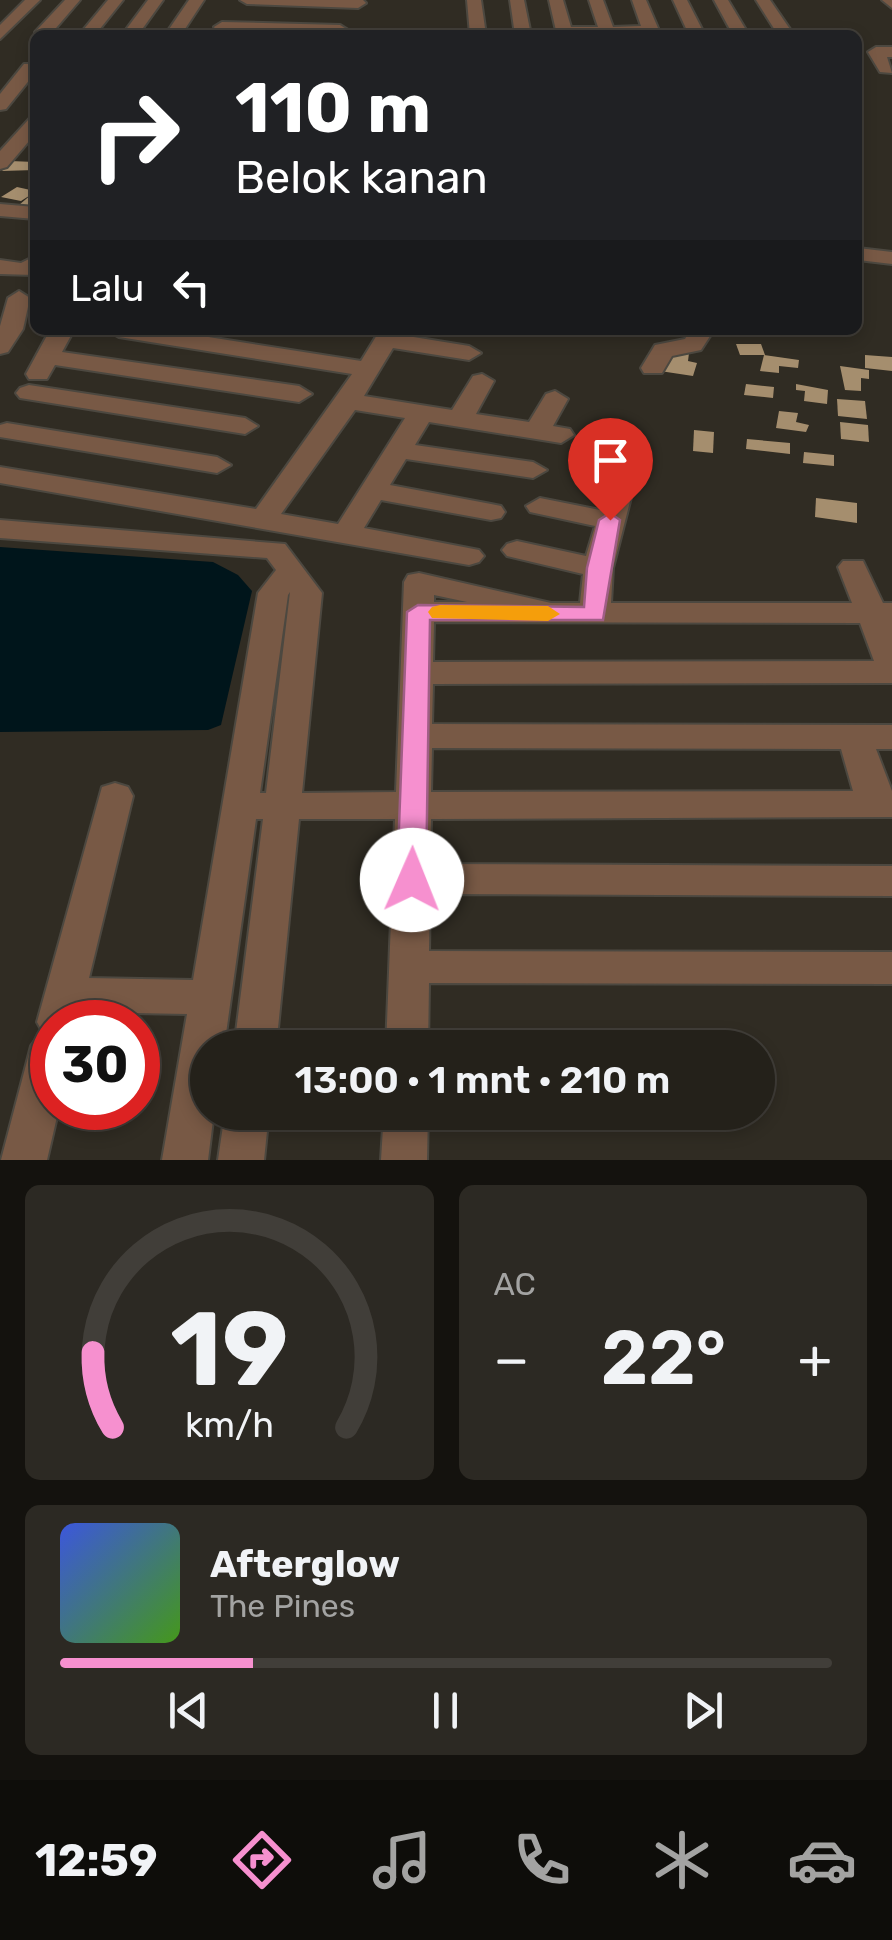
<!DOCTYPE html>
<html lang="id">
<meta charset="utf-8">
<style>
body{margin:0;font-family:Rubik,sans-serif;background:#2c2923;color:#f1f3f6;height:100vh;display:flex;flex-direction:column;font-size:38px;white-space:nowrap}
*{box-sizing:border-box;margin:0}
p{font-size:32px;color:#a3a3a2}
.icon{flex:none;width:55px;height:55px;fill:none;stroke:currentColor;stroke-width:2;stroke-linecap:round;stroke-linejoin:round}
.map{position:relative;height:1160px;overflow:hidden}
.drawer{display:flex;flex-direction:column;gap:25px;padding:25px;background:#14120e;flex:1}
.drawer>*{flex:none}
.top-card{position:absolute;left:30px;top:30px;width:832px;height:305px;border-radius:15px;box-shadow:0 5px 15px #0003,0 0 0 2px #413e39;background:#202124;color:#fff;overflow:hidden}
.speed{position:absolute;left:30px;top:1000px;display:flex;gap:20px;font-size:50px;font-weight:700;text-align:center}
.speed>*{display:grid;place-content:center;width:130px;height:130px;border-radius:50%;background:#24211a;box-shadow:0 5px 15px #0003,0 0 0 2px #413e39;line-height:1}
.speed .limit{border:15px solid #d22;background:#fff;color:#111}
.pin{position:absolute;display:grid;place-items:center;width:85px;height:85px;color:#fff;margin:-102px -42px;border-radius:50% 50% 50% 0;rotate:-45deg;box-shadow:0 0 10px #0007}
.pin .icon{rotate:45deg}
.me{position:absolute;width:110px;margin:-55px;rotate:1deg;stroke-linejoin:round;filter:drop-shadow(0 0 8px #0008)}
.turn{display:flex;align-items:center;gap:35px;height:210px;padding:0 40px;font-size:45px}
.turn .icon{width:130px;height:130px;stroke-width:2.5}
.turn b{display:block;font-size:70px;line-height:85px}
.then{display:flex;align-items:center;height:95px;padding:0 40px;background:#0003;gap:20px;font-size:38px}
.big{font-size:75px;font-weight:600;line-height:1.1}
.drawer .widget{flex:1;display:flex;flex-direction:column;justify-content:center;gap:15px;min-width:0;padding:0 35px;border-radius:15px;background:#2c2923}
.drawer .dial{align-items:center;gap:0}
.dial svg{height:260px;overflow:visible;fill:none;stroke:#413e39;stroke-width:7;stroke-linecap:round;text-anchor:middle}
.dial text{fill:#f1f3f6;stroke:none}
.song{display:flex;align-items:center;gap:30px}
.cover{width:120px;height:120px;border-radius:15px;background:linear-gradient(135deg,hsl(230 70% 55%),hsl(100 70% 35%))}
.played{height:10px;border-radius:5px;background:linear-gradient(90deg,#f690cf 25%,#413e39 25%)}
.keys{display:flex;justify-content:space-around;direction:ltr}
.heat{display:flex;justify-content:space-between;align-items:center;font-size:55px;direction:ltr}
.drawer .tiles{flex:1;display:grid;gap:25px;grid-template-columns:1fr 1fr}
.widget:last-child{grid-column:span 2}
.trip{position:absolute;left:190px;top:1030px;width:585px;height:100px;border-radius:50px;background:#24211a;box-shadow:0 5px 15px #0003,0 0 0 2px #413e39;font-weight:600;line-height:100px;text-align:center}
.menu{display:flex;height:160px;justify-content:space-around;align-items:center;background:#0e0d0a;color:#a3a3a2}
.menu .icon{width:70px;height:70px}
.menu .current{color:#f690cf}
.menu b{font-size:45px;color:#f1f3f6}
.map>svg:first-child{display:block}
</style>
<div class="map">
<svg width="892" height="1160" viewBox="0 0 892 1160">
<rect width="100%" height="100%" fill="#302c23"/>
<!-- water -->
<polygon fill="#00151b" points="0,547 213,562 238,575 252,591 221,725 208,730 0,732"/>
<!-- building -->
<g fill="#a58e6e">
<polygon points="10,161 35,162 35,170 2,171"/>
<polygon points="17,187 35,191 35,205 19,205 32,194 21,201 1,197"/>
<polygon points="736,344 761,344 765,355 740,355"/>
<polygon points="669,350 689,353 688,361 697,363 693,376 660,371"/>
<polygon points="764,355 799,360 798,368 779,366 779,373 760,371"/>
<polygon points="865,355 892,357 892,371 865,368"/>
<polygon points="840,366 869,370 869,379 861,378 861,391 845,390"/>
<polygon points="746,384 774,387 773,398 744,395"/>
<polygon points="796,384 828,390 827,404 804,401 805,391 796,390"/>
<polygon points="837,399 865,401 867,419 838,416"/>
<polygon points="779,411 798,413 796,422 809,425 806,432 776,428"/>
<polygon points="840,422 868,425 869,442 841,439"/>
<polygon points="694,430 714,432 713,453 693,451"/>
<polygon points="747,439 790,443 790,454 746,449"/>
<polygon points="804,452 834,455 834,466 803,463"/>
<polygon points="816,498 857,503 857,523 815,517"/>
</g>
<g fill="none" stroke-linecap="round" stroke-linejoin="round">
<!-- minor casing -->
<g stroke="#4c4840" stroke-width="4">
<g id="minor">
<polygon points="25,0 40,0 0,39 0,25"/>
<polygon points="65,0 80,0 50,35 35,38 35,32"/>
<polygon points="108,0 123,0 95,35 79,35"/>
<polygon points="148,0 163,0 138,35 122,35"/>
<polygon points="189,0 204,0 181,35 165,35"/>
<polygon points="240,0 363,0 366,3 358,8 247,4"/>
<polygon points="467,0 481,0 486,35 470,35"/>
<polygon points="510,0 524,0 531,35 515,35"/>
<polygon points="549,0 563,0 571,27 598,27 589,0 603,0 613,27 641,26 632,0 646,0 661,35 557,35"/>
<polygon points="673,0 687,0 705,35 689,35"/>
<polygon points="714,0 728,0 749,35 733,35"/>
<polygon points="756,0 770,0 794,35 778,35"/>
<polygon points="882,0 892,0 892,8"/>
<polygon points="222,22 340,25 348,30 340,35 216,30 214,27"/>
<polygon points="876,47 892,47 892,57 887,57 892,73 880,72 868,52"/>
<polygon points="24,64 35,64 35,73 6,109 0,110 0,94"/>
<polygon points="35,118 35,134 7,167 0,169 0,151 29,119"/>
<polygon points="0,204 35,207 35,219 0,216"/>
<polygon points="858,248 892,252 892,264 858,260"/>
<polygon points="35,256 34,275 0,274 0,260 21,263"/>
<polygon points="19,291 30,298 23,329 8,352 0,354 0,326 8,298"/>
<polygon points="50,330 74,330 62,352 299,386 312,394 299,402 55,365 47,379 29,379 26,374"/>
<path d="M 107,330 L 164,330 L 361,361 L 380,330 L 404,330 L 401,335 L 469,346 L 481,353 L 469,360 L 393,348 L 364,396 L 452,410 L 473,376 L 482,374 L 494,381 L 476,414 L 529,422 L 546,394 L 555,391 L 568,399 L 553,426 L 570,429 L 574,435 L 561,443 L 429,422 L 415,445 L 533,462 L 547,470 L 533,478 L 406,459 L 390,485 L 491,504 L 501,506 L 505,512 L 501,518 L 491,520 L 381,500 L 364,528 L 479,550 L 484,556 L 479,562 L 469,565 L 0,483 L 0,467 L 256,509 L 352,374 L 119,337 ZM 355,410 L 405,418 L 338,524 L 281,514 Z"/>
<polygon points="690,330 714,330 701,350 672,356 662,373 644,373 641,368 655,345 685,339"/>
<polygon points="29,385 245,418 258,426 245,434 20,398 16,393 20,388"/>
<polygon points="7,423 217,457 231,465 217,473 0,437 0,425"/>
<path d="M 621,474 L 635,482 L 613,568 L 611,603 L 852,603 L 838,567 L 843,561 L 863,561 L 883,603 L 892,603 L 892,683 L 433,684 L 432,724 L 892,725 L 892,749 L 876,749 L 892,791 L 892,817 L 431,819 L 430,864 L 892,866 L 892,896 L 430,894 L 429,951 L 892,952 L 892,984 L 429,983 L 428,1048 L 386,1048 L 395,819 L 299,819 L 276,1048 L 234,1048 L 263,819 L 256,819 L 224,1048 L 208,1048 L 208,1112 L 214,1112 L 208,1160 L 162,1160 L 187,1014 L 81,1012 L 78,1022 L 52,1022 L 52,1108 L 59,1108 L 47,1160 L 1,1160 L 31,1046 L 42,1031 L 37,1022 L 102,787 L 115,783 L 128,787 L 133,796 L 89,978 L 193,980 L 258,593 L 276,570 L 267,558 L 0,538 L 0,520 L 285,544 L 322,593 L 302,793 L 396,792 L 404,582 L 408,575 L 419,573 L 551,603 L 580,603 L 583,574 L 507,556 L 502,550 L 507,544 L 517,541 L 586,556 L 595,526 L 530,512 L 526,506 L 540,498 L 600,510 L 607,482 ZM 290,592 L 266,793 L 260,793 L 288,595 ZM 434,595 L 467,602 L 434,602 ZM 434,622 L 860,623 L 874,661 L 433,662 ZM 432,748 L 841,749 L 853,791 L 431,792 Z"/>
<polygon points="225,1112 269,1112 264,1160 218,1160"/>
<polygon points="384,1112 428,1112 427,1160 381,1160"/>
</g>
</g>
<!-- minor -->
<use href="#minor" fill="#785945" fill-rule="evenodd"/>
</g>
<!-- route -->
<polygon fill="#f690cf" stroke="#a05e87" stroke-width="2.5" points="610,513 620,520 603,620 430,620 426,880 422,887 412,891 402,887 397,880 407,612 418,605 584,607 587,568 599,520"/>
<!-- slow -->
<polygon fill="#f59e0b" points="440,605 548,606 560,614 548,621 432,618 428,612 432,607"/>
</svg>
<div class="speed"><div class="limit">30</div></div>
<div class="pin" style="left:610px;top:520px;background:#d93025"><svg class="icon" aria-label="arrive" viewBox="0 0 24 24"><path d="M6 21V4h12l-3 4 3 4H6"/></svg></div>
<svg class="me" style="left:412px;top:880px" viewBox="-20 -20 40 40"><circle r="19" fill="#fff"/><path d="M0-13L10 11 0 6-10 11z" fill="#f690cf"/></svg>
<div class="trip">13:00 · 1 mnt · 210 m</div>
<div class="top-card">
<div class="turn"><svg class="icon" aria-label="right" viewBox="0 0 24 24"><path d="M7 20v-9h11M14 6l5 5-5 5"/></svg><div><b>110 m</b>Belok kanan</div></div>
<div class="then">Lalu<svg class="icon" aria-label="left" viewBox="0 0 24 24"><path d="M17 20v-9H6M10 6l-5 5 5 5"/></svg></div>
</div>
</div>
<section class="drawer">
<div class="tiles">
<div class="widget dial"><svg viewBox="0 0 100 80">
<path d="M14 69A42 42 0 1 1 86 69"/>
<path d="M14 69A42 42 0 0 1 8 46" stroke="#f690cf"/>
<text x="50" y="56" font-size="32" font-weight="700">19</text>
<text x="50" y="72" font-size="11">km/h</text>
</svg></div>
<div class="widget"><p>AC</p>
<div class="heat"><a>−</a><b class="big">22°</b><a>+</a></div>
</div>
<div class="widget">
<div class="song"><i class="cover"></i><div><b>Afterglow</b><p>The Pines</p></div></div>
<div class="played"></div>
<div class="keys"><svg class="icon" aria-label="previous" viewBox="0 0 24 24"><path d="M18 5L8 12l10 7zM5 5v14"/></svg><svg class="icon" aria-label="pause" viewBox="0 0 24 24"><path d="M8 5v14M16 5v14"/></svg><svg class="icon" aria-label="next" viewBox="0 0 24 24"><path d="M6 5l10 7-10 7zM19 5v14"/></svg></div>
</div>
</div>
</section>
<nav class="menu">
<b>12:59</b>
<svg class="icon current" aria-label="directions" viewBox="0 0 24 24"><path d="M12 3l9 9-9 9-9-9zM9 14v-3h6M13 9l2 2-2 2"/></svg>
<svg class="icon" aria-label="music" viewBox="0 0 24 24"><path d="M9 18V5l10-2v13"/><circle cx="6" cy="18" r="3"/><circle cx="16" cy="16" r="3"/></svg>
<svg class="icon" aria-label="phone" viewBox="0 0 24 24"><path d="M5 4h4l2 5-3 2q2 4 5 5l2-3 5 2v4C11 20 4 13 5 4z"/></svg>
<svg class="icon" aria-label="climate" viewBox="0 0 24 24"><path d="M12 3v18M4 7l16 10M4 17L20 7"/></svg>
<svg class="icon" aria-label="car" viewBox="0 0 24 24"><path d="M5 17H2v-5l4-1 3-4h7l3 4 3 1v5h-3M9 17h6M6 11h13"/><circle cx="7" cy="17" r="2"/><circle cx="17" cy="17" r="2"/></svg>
</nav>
